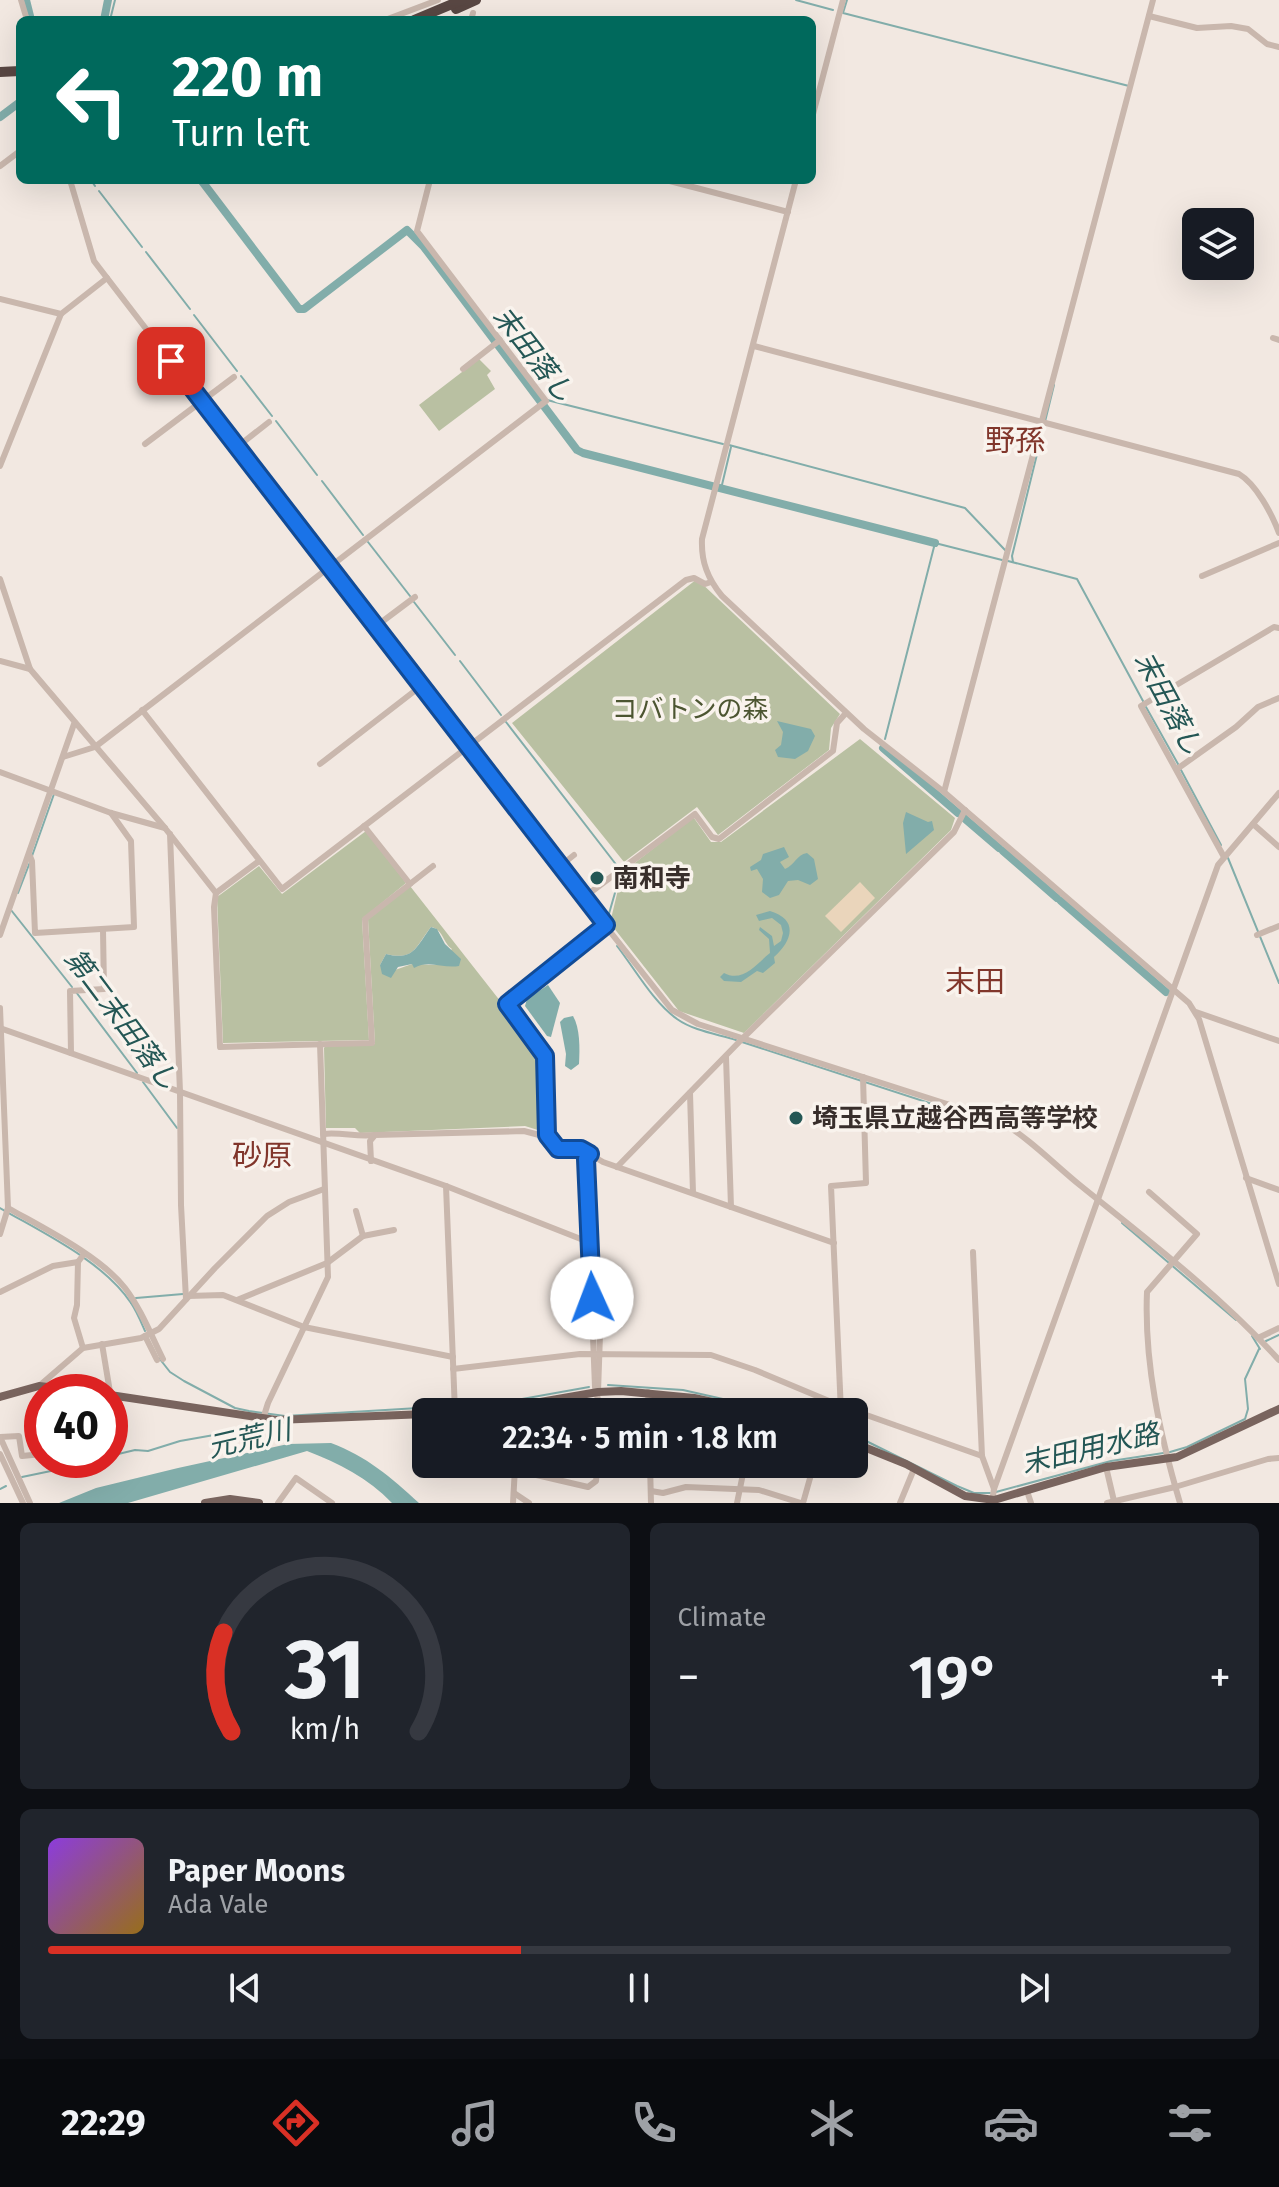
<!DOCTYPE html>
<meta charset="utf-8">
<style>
body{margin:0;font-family:"Fira Sans","Noto Sans JP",sans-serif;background:#20242c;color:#f1f3f6;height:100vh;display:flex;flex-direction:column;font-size:30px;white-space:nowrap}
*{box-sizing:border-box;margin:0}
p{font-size:26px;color:#9ea1a6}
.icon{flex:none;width:44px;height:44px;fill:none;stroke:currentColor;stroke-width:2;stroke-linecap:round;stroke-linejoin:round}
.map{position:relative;height:1503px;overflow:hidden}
.details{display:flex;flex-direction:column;gap:20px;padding:20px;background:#0d0f14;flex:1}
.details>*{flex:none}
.top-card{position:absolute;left:16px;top:16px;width:800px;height:168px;border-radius:12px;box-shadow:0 8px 32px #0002;background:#00695c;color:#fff;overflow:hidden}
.tools{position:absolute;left:1182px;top:208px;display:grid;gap:16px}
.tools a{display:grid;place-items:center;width:72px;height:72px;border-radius:12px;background:#171b24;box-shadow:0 8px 32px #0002;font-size:40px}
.speed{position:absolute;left:24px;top:1374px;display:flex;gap:16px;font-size:40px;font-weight:700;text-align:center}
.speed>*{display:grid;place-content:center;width:104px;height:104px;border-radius:50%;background:#171b24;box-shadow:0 8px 32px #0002;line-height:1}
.speed .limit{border:12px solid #d22;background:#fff;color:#111}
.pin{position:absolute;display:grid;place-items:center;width:68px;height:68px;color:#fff;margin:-34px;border-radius:16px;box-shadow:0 4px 12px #0006}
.me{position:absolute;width:88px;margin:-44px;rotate:358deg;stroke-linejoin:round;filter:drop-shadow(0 0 6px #0008)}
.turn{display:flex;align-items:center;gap:28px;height:168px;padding:0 24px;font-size:36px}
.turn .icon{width:104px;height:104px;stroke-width:2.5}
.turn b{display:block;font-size:56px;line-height:68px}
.big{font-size:60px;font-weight:600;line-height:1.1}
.details .widget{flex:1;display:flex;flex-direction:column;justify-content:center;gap:12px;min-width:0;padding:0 28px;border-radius:12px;background:#20242c}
.details .dial{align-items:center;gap:0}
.dial svg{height:208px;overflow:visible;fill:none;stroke:#363941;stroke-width:7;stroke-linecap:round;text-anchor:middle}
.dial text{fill:#f1f3f6;stroke:none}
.song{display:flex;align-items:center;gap:24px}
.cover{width:96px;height:96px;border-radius:12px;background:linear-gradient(135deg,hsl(270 70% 55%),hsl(40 70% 35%))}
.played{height:8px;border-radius:4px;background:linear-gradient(90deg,#d93025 40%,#363941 40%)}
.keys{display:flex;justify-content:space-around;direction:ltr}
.heat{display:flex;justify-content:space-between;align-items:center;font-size:44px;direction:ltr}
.details .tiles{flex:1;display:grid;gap:20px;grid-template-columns:1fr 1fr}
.widget:last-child{grid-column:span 2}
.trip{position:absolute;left:412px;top:1398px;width:456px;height:80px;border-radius:12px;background:#171b24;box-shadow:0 8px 32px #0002;font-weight:600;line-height:80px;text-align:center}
.menu{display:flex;height:128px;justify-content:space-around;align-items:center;background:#090b0e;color:#9ea1a6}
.menu .icon{width:56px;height:56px}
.menu .selected{color:#d93025}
.menu b{font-size:36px;color:#f1f3f6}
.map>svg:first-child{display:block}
</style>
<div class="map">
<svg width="1279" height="1503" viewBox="0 0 1279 1503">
<rect width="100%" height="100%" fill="#f2e8e1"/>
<!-- green -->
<g fill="#b9c0a2" fill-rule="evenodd">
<polygon points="479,359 491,371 487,375 495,389 439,431 419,405"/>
<polygon points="697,579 840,714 831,728 829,750 718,835 697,807 624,862 512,723"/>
<polygon points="860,739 955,818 951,830 744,1033 679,1011 610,923 622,873 691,819 694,818 711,842 721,842"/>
<polygon points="366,831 406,883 362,919 369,1040 223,1043 217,897 259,866 282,894"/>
<path d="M 410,886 L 544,1057 L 546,1128 L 541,1131 L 525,1126 L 360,1133 L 355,1128 L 326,1128 L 324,1048 L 326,1045 L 375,1044 L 368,919 ZM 431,927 C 443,929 443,943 452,949 L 436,965 L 412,964 L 395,970 L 380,965 L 386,954 C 415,961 415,947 431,927 Z"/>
</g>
<!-- sand -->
<polygon fill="#ead5bb" points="860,882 875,898 841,932 825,916"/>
<!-- water -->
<g fill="#82adaa">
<polygon points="777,721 811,729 815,736 808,751 795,759 778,757 775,750 781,745 783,732"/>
<polygon points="906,812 928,822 932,821 934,830 906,854 903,823"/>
<path d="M 784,847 L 789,857 L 780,862 L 785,869 C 795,865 796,855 807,853 L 814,859 L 818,879 L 810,885 L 798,880 L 788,881 L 779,895 L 770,898 L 762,892 L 763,879 L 757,869 L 751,871 L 750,867 L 761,860 L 763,854 Z"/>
<path d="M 770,911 C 800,920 791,942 774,957 L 775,963 L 763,973 L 757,971 L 741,982 L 724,981 L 720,977 L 724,973 C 743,983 756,964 770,953 L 769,939 L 759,930 L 760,927 L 772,936 L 774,946 L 781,941 L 783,933 L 781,925 L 772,918 L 759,921 L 756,915 Z"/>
<path d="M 431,927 L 437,929 L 445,944 L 461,959 L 459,966 C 443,969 429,959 414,968 L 412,964 L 398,967 L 391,978 L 382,974 L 380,965 L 386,954 C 414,961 416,947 431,927 Z"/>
<polygon points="548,985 560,1003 551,1037 547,1036 525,1006 527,999"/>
<path d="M 573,1016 C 580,1028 580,1048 579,1064 L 571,1070 L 565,1066 L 566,1054 L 560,1022 L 564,1018 Z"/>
<path d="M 331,1443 C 366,1456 391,1477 419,1503 L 392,1503 C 368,1478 339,1463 307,1451 L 128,1503 L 59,1503 L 96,1488 L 178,1468 L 288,1444 Z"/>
</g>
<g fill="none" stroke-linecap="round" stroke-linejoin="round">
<!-- stream -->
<g stroke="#82adaa" stroke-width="2">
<polyline points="796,0 833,10"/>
<polyline points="847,0 843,13 1129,86"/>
<polyline points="110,20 115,0"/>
<polyline points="91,180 95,186"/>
<polyline points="99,191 142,247"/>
<polyline points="146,252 190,309"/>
<polyline points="194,315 237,371"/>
<polyline points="241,376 272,416"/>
<polyline points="547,400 723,444"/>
<polyline points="276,421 317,475"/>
<polyline points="729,445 965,508 1005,550"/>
<polyline points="322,481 363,535"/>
<polyline points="721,489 731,447"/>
<polyline points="368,542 410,596"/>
<polyline points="1008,561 1077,579 1143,701"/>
<polyline points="1013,562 1012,556 1054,385"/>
<polyline points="414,602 455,655"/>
<polyline points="460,661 501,715"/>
<polyline points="1146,707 1178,764"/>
<polyline points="506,722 618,867"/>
<polyline points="885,739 935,543 1002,560"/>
<polyline points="1181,770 1221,845"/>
<polyline points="32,856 54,794"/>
<polyline points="1228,858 1279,983"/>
<polyline points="18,893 30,862"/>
<polyline points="11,910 72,987"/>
<polyline points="606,924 621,872"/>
<path d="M 617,946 C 635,969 653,1002 677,1019 C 694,1031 717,1034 736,1040"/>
<polyline points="76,992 137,1073"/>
<polyline points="742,1042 1006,1128"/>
<polyline points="143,1082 177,1128"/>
<path d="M 0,1208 C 43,1233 103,1261 131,1303 C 137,1312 141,1322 145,1331"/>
<polyline points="1122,1223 1236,1320"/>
<polyline points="131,1303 136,1298 183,1294"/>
<polyline points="1252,1336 1260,1349"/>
<polyline points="1266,1341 1279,1335"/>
<polyline points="159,1358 170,1372 184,1381 235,1408 249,1411 285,1416 452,1406"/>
<polyline points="608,1385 683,1390 781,1412"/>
<polyline points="458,1405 505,1402 589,1387"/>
<polyline points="854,1435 957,1486 974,1493 990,1493"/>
<polyline points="110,1456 135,1450 148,1451 180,1441 231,1432"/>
<polyline points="22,1477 99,1461"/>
<polyline points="0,1489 6,1486"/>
<polyline points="996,1492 1111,1461 1170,1452 1187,1447 1245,1419 1248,1409 1245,1379 1259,1349"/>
</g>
<!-- river -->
<g stroke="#82adaa" stroke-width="8">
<polyline points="26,0 31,20"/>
<polyline points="104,20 108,0"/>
<polyline points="0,117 20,102"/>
<polyline points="201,180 299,309 304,309 407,230 424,247 577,450 583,453 935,543"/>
<polyline points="883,748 958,813"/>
<polyline points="964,818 999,848"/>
<polyline points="1003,851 1057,898"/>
<polyline points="1061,901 1166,992"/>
</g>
<!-- minor -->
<g stroke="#c9b7ad" stroke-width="6">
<polyline points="21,0 27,20"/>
<polyline points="1149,16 1197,28 1231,26 1248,29 1267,44 1279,47"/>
<polyline points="385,20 438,0"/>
<polyline points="471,20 473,13"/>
<polyline points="812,118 843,0"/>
<polyline points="0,166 20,151"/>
<path d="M 70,180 L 94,261 L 559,867 L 672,1010 L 698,1024 L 1000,1121 C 1030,1139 1054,1164 1081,1186 C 1149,1241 1220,1295 1279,1360"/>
<polyline points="666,180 788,212"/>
<path d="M 796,180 L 702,539 C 701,562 708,579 722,596 L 864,729 L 944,792 L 1189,1003 L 1199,1019 L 1279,1284"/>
<polyline points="0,299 61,314 107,278"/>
<polyline points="1273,338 1279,340"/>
<path d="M 754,346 L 1239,474 C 1256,484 1272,514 1279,533"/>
<polyline points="463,369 500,340"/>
<polyline points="145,444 234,377"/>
<polyline points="237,447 269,422"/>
<polyline points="0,466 61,314"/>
<polyline points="1202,576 1279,543"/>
<polyline points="0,579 30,669 165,828 216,893"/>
<polyline points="375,627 415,597"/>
<polyline points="0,661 30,669"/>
<polyline points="142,710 282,889 686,580 694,578 705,584 711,582"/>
<polyline points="63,757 95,747 546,401 417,231 430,180"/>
<polyline points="320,764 421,686"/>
<polyline points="1177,769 1236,727 1258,707 1279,698"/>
<polyline points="0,772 111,813 165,828"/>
<polyline points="944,792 1153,0"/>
<polyline points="1253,824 1279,847"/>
<polyline points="364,826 410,884"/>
<polyline points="170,834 180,1092 181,1205 186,1299"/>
<polyline points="30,856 32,861 35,933 134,927 131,841 111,813"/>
<polyline points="1224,857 1141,706 1274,627 1279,628"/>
<polyline points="259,861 216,893 214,907 220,1047 372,1043 365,919 433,866"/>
<polyline points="559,867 574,855"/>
<polyline points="583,898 695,814 712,837 719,839 833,751 837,723 846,713"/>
<polyline points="0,935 74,724"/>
<polyline points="1257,935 1279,926"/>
<polyline points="0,1008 8,1208 0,1234"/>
<polyline points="1196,1012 1279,1041"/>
<polyline points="0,1028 446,1186 596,1245"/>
<polyline points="71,1053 70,991 104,989 103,930"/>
<polyline points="726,1057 731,1207"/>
<polyline points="690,1093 693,1193"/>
<path d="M 323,1134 C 341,1132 356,1137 374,1135"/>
<polyline points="547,1135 558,1149 581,1149 603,1162 834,1243"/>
<polyline points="590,1154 586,1159 595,1387 601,1412"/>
<polyline points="592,1157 600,1335 598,1392"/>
<polyline points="371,1161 370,1141 375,1135 524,1131 543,1136 547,1135 545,1056 507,1004 606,925"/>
<polyline points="617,1167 743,1038 954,832 965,810"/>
<polyline points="1246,1178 1279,1190"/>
<polyline points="446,1186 455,1412"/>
<path d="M 1149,1192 L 1197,1234 L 1147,1292 C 1144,1363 1160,1435 1180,1503"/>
<path d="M 8,1208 C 43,1228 100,1256 125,1288 C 141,1309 151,1335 163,1359"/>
<polyline points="356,1211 363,1236"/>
<polyline points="973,1252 982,1456 994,1489"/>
<polyline points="0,1292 53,1266 78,1262"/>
<polyline points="188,1296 223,1295 304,1327 453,1357"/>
<polyline points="237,1300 327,1263 363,1236 394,1230"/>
<polyline points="145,1336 157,1360"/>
<polyline points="1258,1338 1279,1328"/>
<polyline points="102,1344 110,1392"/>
<polyline points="83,1348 74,1318 77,1305 78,1262 84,1254"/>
<polyline points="453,1369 580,1354 711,1355 755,1370 841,1406 982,1456"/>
<polyline points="39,1386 83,1348 141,1338 159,1329 215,1268 267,1216 289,1202 324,1189"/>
<polyline points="648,1392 649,1412"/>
<polyline points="110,1395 115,1434"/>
<polyline points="841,1412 831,1186 866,1183 863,1077"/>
<polyline points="263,1419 268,1403 328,1277 320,1044"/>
<polyline points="0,1437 30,1503"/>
<polyline points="0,1437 19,1436 22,1456 42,1454"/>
<polyline points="0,1454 23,1503"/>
<polyline points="460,1464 516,1467"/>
<polyline points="650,1464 651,1503"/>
<polyline points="1106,1467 1114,1501"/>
<polyline points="515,1470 588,1487 596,1481 598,1464"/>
<polyline points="651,1491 663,1493 686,1487 759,1490 801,1503"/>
<polyline points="1027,1491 1031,1503"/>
<polyline points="514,1493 529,1503"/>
<polyline points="278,1503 296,1478 332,1503"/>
<polyline points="513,1503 515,1468"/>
<polyline points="737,1503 745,1464"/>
<polyline points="803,1503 814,1464"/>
<polyline points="900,1503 914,1469"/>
<polyline points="992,1503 994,1489 1218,865 1279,793"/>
<polyline points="1107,1503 1175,1487 1268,1459 1279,1458"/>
</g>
<!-- major -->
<g stroke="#79645e" stroke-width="8">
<polyline points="110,1395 276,1420 426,1414"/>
<polyline points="0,1397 39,1386 91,1392"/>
<polyline points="448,1412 505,1408 598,1392 621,1391 694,1398 759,1412"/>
<polyline points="854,1443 906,1464 965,1496 994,1500 1106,1467 1177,1457 1279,1409"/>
<polyline points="205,1503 230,1499 259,1503"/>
</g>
<!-- highway -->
<g stroke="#594743" stroke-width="10">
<polyline points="456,9 476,0"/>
<polyline points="414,20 462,0"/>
<polyline points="0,72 20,71"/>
</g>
</g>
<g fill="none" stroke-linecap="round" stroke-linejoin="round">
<!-- route casing -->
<g stroke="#114b97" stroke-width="20">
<polyline id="route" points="171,361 606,925 507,1004 545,1056 547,1135 558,1149 581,1149 590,1154 586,1159 592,1298"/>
</g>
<!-- route -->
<use href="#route" stroke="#1a73e8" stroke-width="14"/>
</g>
<!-- markers -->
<g fill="#245755" stroke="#f9f3ed" stroke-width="3">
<circle cx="597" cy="878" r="8"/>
<circle cx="796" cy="1118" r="8"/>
</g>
<g text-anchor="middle" stroke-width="7" stroke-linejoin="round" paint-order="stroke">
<!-- park labels -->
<g font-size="26" fill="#4c5531" stroke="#f9f3ed">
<text x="690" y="718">コバトンの森</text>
</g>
<!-- poi labels -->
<g font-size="26" font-weight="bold" fill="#382e2b" stroke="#f9f3ed" text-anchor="start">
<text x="613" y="887">南和寺</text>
<text x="812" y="1127">埼玉県立越谷西高等学校</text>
</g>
<!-- water labels -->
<g font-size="28" font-style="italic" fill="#245755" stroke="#f9f3ed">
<text transform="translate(534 354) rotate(52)" y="10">末田落し</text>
<text transform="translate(1169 703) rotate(62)" y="10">末田落し</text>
<text transform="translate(122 1019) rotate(53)" y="10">第二末田落し</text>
<text transform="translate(249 1438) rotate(-13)" y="10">元荒川</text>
<text transform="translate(1090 1448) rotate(-13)" y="10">末田用水路</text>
</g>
<!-- quarter labels -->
<g font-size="30" fill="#81362b" stroke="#f9f3ed">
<text x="1015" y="451">野孫</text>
<text x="975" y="992">末田</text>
<text x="262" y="1166">砂原</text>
</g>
</g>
</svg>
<div class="tools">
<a><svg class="icon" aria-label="layers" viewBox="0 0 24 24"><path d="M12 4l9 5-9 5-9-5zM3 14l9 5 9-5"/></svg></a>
</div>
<div class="speed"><div class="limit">40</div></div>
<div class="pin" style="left:171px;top:361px;background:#d93025"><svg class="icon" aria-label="arrive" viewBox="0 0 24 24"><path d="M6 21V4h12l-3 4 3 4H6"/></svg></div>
<svg class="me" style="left:592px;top:1298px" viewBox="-20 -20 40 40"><circle r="19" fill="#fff"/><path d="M0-13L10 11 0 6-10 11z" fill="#1a73e8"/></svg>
<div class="trip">22:34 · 5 min · 1.8 km</div>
<div class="top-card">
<div class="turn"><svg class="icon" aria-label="left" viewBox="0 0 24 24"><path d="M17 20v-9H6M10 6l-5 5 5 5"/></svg><div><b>220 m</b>Turn left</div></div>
</div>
</div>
<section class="details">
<div class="tiles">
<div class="widget dial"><svg viewBox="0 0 100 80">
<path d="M14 69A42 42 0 1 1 86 69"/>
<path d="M14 69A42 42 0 0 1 11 31" stroke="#d93025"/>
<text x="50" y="56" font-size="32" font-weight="700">31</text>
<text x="50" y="72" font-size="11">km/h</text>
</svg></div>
<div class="widget"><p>Climate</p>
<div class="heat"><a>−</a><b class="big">19°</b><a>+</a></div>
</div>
<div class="widget">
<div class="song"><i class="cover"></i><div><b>Paper Moons</b><p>Ada Vale</p></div></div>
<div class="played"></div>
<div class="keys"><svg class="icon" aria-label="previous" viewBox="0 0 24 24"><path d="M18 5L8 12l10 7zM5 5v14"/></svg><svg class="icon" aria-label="pause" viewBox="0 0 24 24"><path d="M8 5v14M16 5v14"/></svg><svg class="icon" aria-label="next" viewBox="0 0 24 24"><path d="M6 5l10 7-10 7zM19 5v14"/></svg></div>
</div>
</div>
</section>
<nav class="menu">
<b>22:29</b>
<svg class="icon selected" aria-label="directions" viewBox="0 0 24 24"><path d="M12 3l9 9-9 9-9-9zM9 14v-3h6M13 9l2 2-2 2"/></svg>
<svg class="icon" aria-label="music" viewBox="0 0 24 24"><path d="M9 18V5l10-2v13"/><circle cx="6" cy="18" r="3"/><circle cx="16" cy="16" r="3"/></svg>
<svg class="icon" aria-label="phone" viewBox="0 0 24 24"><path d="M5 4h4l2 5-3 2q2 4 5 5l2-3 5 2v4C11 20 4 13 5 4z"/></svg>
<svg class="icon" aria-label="climate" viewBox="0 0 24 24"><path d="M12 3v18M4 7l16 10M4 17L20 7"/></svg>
<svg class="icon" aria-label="car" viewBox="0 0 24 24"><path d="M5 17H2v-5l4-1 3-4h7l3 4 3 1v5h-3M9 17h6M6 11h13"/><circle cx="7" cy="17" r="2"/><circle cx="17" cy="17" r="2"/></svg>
<svg class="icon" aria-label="filters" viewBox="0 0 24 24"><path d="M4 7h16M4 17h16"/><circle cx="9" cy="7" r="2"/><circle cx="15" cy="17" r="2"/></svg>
</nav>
